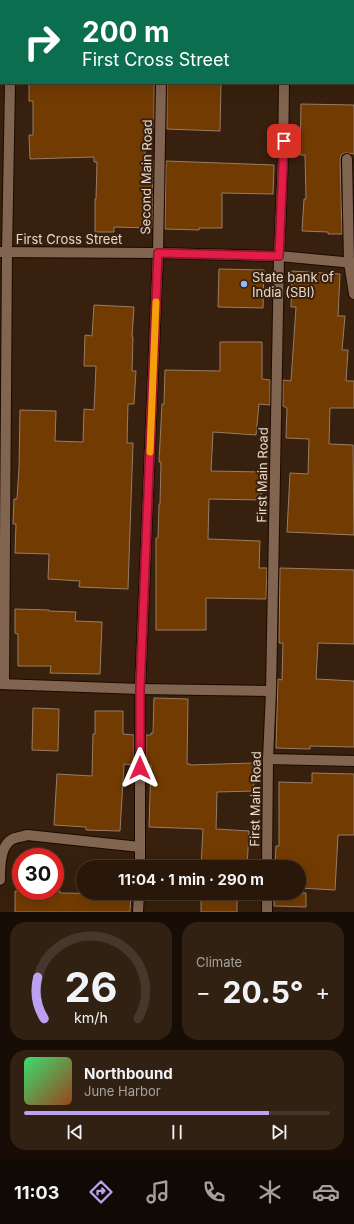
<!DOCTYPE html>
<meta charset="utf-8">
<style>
body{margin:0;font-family:Inter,sans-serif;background:#312113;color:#f1f3f6;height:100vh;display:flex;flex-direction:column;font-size:15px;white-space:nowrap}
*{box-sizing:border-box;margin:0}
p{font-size:13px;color:#a5a09c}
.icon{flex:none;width:22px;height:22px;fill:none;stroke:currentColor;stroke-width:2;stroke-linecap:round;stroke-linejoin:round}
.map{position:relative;height:912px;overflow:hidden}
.panel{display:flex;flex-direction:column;gap:10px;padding:10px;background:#170d06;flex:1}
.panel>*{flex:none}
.top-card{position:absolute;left:0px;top:0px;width:354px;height:84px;box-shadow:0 4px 16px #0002,0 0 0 1px #45372b;background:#0b6e4f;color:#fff;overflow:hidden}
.speed{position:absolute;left:12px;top:848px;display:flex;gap:8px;font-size:20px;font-weight:700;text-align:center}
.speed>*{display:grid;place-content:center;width:52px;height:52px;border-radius:50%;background:#29180a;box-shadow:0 4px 16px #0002,0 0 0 1px #45372b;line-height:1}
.speed .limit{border:6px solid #d22;background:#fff;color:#111}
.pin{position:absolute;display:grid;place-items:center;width:34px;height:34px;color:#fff;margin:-17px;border-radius:8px;box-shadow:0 2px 6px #0006}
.me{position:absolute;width:44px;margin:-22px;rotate:0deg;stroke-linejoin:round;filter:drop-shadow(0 0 3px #0008)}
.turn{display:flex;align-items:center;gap:14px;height:84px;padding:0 16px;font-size:18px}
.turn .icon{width:52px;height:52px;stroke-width:2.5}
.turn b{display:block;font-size:28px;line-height:34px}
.big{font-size:30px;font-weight:700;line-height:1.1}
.panel .card{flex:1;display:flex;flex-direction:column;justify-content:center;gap:6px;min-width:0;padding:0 14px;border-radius:16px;background:#312113}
.panel .dial{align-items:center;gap:0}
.dial svg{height:104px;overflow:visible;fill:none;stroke:#45372b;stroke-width:7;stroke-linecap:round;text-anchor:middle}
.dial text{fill:#f1f3f6;stroke:none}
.song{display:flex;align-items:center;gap:12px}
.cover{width:48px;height:48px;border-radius:6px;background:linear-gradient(135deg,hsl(140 70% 55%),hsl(20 70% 35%))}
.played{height:4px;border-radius:2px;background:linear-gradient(90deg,#bca0f2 80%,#45372b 80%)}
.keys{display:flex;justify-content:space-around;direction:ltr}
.heat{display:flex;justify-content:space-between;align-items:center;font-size:22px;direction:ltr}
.panel .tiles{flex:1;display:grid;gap:10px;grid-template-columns:1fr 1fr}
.card:last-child{grid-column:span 2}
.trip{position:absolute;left:76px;top:860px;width:230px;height:40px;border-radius:20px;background:#29180a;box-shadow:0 4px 16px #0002,0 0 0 1px #45372b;font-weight:700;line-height:40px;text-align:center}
.tab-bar{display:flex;height:64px;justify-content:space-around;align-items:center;background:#100a04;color:#a5a09c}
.tab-bar .icon{width:28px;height:28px}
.tab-bar .current{color:#bca0f2}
.tab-bar b{font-size:18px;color:#f1f3f6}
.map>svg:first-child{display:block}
</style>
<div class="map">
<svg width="354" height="912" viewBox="0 0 354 912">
<rect width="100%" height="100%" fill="#37200d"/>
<!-- building -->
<g fill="#723b02" stroke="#987c67">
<polygon points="29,83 154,83 154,129 145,129 145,161 153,161 152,228 114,227 114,232 95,232 95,199 96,199 97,162 94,162 94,157 30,159 29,135 33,135 33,101 29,101"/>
<polygon points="167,83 221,83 220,131 167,129"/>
<polygon points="301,104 354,105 354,154 347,153 344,153 341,155 340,159 342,234 328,234 328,232 302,231 304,199 306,199 305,155 300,155"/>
<polygon points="166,161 274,165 273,194 222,193 222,228 199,228 199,230 165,229"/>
<polygon points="219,269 264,270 263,308 218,307"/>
<polygon points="292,271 340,274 338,316 345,316 342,350 348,350 346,381 354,381 354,408 330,408 329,444 353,445 354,535 287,532 290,473 308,474 309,439 286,438 287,408 283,406 283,380 291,381 296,307 291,307"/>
<polygon points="94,305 134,307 132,337 133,337 132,371 136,371 134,404 128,404 127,443 133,443 128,589 79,587 80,581 48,579 49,554 15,553 16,524 13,524 14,499 17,499 19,468 20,410 56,411 55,441 83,442 84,409 94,410 96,366 84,366 85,335 92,336"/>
<polygon points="220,342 262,342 262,379 270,380 270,405 259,404 256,435 213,432 211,471 262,472 261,500 209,499 208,539 260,541 259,568 267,568 266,599 206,598 206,630 156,630 156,538 158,538 159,504 160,504 161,462 159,462 162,404 164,404 165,370 220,371"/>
<polygon points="280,568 354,570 354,644 318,643 316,679 354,681 354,747 310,746 310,749 276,748 278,679 282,680 283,643 279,643"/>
<polygon points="15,609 49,610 49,611 76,612 75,621 102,622 100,674 50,673 51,666 18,666 18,634 15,633"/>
<polygon points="154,698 188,699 187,764 190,764 190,765 253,763 254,791 217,792 216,829 249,831 247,867 201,867 203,829 149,827 151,765 146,765 146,735 151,735 151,733 153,733"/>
<polygon points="33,708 59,709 58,751 32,750"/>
<polygon points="95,711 123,711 123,734 134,735 134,765 124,764 120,831 86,830 86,827 54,825 57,774 92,776 93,734 95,734"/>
<polygon points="312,773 354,774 354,835 338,835 335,890 299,888 299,867 275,867 276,846 279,846 279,782 312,783"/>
<polygon points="15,891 60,891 60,893 131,894 130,912 15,912"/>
<polygon points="274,893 306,893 306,907 274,906"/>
<polygon points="201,896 237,897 237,912 201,912"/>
</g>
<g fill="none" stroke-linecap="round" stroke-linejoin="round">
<!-- minor casing -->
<g stroke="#1d0900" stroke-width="12">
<g id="minor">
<polyline points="336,0 336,1"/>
<polyline points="12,1 12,0"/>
<polyline points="162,1 162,0"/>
<polyline points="353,19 354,19"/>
<polyline points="347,159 349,263 354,294"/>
<polyline points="0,252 158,253 279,256 354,263"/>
<polyline points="0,684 140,689 271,691"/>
<polyline points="4,684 7,252 10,83"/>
<polyline points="268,759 354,761"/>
<polyline points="140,867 140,689 158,253 161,83"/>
<polyline points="267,867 268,759 271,691 279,256 283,156 284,83"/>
<path d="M 0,880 C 0,868 0,847 11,840 C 15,837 22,837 27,835 L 140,847"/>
<polyline points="138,912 139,893"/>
<polyline points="267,912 267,893"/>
</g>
</g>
<!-- minor -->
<use href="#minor" stroke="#816551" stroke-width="10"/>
</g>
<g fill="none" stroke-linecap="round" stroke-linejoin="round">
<!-- route casing -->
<g stroke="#92132f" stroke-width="10">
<polyline id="route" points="140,768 140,689 158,253 279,256 284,141"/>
</g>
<!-- route -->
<use href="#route" stroke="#e11d48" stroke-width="7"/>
<!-- slow -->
<polyline stroke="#f59e0b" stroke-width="7" points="150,452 156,302"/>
</g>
<!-- markers -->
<circle fill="#94b7fd" stroke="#37200d" stroke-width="1.5" cx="244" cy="284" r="4"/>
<g text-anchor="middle" stroke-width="4" stroke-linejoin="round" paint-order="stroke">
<!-- street labels -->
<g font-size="13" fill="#e8d9cd" stroke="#37200d">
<text transform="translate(146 177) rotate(-89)" y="5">Second Main Road</text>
<text x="69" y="244">First Cross Street</text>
<text transform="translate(262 475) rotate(-89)" y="5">First Main Road</text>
<text transform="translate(255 799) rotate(-89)" y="5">First Main Road</text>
</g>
<!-- poi labels -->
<g font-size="13" fill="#e8d9cd" stroke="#37200d" text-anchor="start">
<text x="252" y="282">State bank of<tspan x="252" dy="15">India (SBI)</tspan></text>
</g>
</g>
</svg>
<div class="speed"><div class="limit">30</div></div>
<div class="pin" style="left:284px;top:141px;background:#d93025"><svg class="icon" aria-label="arrive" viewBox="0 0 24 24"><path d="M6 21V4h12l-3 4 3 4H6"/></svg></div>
<svg class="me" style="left:140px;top:768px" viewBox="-20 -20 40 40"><path d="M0-17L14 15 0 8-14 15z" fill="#e11d48" stroke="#fff" stroke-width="4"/></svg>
<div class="trip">11:04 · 1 min · 290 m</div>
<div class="top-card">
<div class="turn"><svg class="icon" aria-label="right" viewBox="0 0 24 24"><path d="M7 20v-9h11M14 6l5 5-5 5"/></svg><div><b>200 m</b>First Cross Street</div></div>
</div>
</div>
<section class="panel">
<div class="tiles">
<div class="card dial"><svg viewBox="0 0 100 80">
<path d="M14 69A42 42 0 1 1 86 69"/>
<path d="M14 69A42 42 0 0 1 9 37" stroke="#bca0f2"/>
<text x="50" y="56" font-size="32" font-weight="700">26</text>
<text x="50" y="72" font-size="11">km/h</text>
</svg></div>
<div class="card"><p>Climate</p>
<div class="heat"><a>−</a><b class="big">20.5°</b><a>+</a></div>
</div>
<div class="card">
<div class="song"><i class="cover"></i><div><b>Northbound</b><p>June Harbor</p></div></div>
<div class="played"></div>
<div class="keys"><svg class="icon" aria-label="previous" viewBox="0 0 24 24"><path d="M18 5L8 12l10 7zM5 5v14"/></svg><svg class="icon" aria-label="pause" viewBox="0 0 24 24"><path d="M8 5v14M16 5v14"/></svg><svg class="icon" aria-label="next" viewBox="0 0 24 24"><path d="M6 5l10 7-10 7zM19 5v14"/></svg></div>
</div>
</div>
</section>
<nav class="tab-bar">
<b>11:03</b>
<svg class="icon current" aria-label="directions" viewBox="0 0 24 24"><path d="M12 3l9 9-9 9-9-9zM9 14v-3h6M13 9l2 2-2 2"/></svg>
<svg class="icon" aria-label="music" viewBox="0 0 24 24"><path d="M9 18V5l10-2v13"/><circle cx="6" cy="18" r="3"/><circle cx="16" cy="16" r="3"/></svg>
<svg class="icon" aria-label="phone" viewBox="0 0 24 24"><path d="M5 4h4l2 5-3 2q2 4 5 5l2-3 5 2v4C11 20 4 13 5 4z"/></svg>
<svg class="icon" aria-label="climate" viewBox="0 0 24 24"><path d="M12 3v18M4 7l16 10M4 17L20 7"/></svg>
<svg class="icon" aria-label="car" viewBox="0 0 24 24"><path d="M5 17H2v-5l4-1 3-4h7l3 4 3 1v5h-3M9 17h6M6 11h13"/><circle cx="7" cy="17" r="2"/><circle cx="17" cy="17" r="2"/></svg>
</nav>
